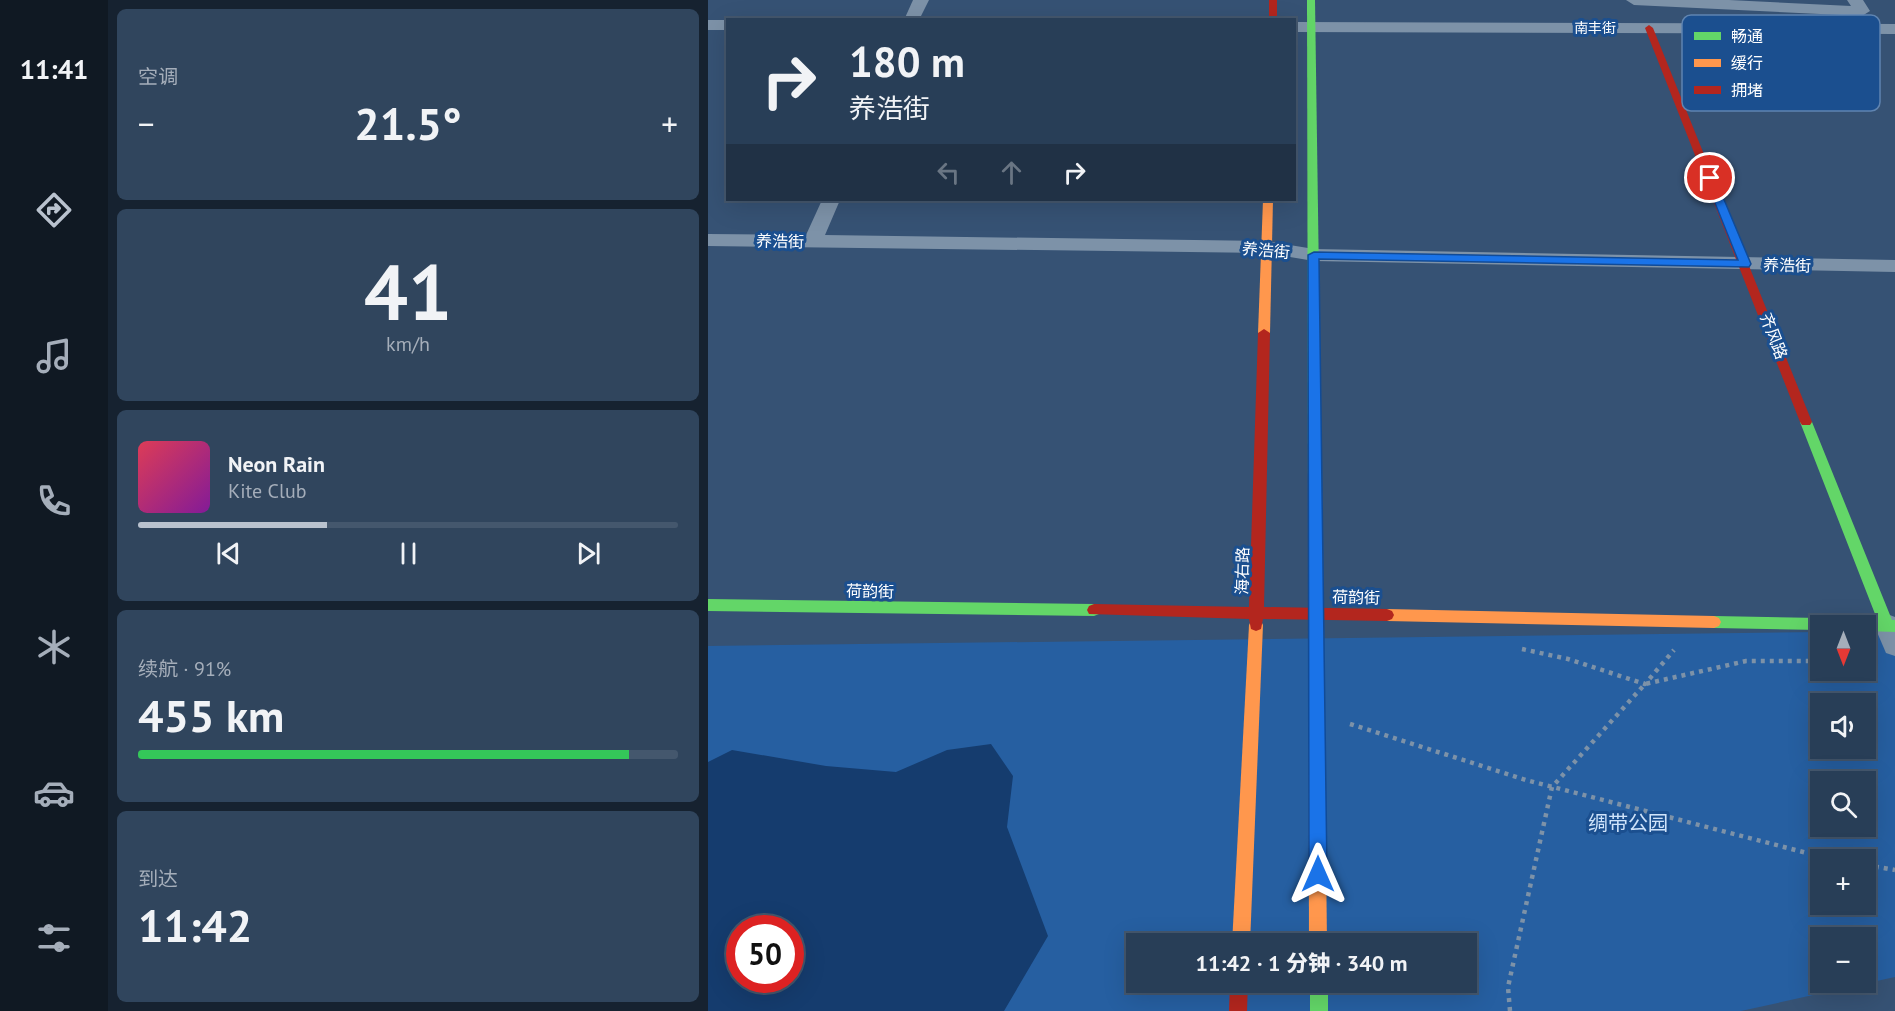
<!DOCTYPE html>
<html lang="zh">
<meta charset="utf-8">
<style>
body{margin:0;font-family:"PT Sans","Noto Sans SC",sans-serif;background:#30455d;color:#f1f3f6;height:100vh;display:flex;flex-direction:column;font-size:22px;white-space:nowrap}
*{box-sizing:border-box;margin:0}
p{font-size:20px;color:#a5aeba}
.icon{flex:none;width:33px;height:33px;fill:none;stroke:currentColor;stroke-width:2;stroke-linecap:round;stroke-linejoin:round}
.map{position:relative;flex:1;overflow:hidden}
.side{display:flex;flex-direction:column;gap:9px;padding:9px;background:#162230;width:600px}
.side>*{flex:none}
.top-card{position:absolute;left:18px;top:18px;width:570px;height:183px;border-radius:0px;box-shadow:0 6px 24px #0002,0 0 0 2px #44576d;background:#283e57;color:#f1f3f6;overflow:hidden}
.needle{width:39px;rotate:180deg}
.tools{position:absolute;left:1102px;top:615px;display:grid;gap:12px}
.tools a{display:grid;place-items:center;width:66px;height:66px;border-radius:0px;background:#283e57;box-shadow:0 6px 24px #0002,0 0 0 2px #44576d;font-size:30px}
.speed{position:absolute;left:18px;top:915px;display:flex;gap:12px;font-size:30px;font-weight:700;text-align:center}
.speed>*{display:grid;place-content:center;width:78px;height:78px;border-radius:50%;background:#283e57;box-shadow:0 6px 24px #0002,0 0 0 2px #44576d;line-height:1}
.speed .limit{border:9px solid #d22;background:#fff;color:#111}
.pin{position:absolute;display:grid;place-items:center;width:51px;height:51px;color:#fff;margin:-26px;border:3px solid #fff;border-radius:50%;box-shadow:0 2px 6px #0007}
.me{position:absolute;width:66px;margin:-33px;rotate:0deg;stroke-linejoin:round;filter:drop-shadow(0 0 4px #0008)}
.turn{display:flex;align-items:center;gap:21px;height:126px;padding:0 24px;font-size:27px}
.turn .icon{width:78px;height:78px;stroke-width:2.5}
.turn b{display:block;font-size:42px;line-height:51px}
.lanes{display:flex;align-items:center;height:57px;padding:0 24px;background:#0003;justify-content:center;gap:30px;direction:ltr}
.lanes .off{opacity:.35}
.big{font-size:45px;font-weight:800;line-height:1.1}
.side .widget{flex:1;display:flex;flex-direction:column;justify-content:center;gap:9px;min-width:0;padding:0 21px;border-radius:9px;background:#30455d}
.side .dial{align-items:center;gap:0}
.dial b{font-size:78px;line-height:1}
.song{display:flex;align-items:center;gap:18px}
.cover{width:72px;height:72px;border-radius:9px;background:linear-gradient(135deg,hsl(350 70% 55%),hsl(290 70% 35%))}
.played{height:6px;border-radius:3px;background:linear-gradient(90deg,#b9c2ce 35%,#44576d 35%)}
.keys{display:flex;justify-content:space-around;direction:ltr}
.heat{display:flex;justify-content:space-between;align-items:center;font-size:33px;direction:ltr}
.charge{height:9px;border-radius:4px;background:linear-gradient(90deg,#34c759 91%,#44576d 0)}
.trip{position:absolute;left:418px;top:933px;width:351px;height:60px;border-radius:0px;background:#283e57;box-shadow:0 6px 24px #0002,0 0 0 2px #44576d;font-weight:800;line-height:60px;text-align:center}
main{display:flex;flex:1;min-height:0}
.menu{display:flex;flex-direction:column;width:108px;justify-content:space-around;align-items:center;background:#101923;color:#a5aeba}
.menu .icon{width:42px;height:42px}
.menu .active{color:#b9c2ce}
.menu b{font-size:27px;color:#f1f3f6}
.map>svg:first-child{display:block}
</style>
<main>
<nav class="menu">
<b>11:41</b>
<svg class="icon active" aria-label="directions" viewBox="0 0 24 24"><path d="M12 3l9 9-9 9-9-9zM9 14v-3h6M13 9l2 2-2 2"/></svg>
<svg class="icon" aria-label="music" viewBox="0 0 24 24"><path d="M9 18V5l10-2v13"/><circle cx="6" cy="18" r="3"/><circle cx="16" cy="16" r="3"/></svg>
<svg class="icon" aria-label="phone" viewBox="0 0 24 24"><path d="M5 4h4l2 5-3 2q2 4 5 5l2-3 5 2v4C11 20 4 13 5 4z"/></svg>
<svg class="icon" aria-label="climate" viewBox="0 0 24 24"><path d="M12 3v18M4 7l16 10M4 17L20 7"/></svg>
<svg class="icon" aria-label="car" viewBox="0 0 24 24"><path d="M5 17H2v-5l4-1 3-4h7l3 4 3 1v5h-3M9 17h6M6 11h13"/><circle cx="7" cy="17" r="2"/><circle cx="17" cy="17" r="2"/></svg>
<svg class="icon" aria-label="filters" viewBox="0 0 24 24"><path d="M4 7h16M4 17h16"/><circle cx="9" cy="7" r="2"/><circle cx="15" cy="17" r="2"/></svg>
</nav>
<section class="side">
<div class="widget"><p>空调</p>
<div class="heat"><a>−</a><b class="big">21.5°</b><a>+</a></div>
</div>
<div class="widget dial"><b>41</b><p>km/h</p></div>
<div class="widget">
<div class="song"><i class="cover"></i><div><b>Neon Rain</b><p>Kite Club</p></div></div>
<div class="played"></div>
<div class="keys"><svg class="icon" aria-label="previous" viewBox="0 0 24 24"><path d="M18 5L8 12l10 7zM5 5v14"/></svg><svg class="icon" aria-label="pause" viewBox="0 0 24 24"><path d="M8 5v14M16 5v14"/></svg><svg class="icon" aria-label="next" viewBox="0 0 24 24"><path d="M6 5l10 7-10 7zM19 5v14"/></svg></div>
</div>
<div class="widget"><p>续航 · 91%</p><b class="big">455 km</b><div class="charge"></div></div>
<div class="widget"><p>到达</p><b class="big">11:42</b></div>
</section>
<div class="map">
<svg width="1187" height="1011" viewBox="0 0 1187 1011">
<rect width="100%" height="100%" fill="#365274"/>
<!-- green -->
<path fill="#265fa1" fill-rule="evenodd" d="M 1158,631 L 1187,631 L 1187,977 L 1033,1011 L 0,1011 L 0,646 L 1113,632 L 1113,670 L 1158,670 ZM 1113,704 L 1158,704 L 1158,748 L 1113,748 ZM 1113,782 L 1158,782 L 1158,826 L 1113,826 ZM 1113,860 L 1158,860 L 1158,904 L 1113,904 ZM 32,928 L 82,928 L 82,980 L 32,980 ZM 1113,938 L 1158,938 L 1158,982 L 1113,982 ZM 429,944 L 759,944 L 759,982 L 429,982 Z"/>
<!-- water -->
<path fill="#153c6e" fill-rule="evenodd" d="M 283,744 L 305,776 L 299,827 L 340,936 L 296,1011 L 0,1011 L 0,762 L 24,750 L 118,766 L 188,772 L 239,750 ZM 32,928 L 82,928 L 82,980 L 32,980 Z"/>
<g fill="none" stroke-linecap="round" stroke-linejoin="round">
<!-- path -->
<g stroke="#7d92a8" stroke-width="4.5" stroke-dasharray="4 5" stroke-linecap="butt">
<polyline points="814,649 860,659 937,684 966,650"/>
<polyline points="642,724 818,780 1126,860"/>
<polyline points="1158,865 1187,870"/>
<polyline points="802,1011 800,987 844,787 937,684 1038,661 1113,661"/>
</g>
<!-- street -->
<g fill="#7d92a8" fill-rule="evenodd">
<polygon points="205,0 221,0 211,20 196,20"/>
<polygon points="918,0 1021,0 1143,6 1139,0 1155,0 1162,11 1154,16 926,5"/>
<rect x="0" y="20" width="20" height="10"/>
<polygon points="586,22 1187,24 1187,34 586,32"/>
<polygon points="114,200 132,200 117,235 558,241 606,249 1187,260 1187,272 606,261 558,253 0,246 0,234 98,235"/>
<polygon points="1179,614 1187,617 1187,656 1178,653 1166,625 1170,617"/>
</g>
<!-- fast -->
<g fill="#63d668" fill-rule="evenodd">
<polygon points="599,0 607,0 614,489 607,494 600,489"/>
<polygon points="1098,417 1104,422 1184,620 1187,620 1187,632 1158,631 1158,626 1113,626 1113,630 1006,628 1001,626 999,622 1001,618 1006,616 1169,619 1092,422"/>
<polygon points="0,599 386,604 391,606 393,610 391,614 386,616 0,611"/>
<rect x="602" y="982" width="18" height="29"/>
</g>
<!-- slow -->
<g fill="#ff974d" fill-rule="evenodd">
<polygon points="555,200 565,200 562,333 556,337 550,333"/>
<polygon points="607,484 614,489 619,944 601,944 600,489"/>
<polygon points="679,609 1006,616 1011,618 1013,622 1011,626 1006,628 679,621 674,619 672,615 674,611"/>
<polygon points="548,619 553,621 555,625 542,944 524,944 541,625 543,621"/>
</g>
<!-- jam -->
<g fill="#b3261e" fill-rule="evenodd">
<rect x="561" y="0" width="8" height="20"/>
<polygon points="941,25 945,28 1104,422 1102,425 1094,425 1092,422 937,28"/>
<polygon points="556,329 562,333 556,607 679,609 684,611 686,615 684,619 679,621 555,619 553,629 548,631 543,629 541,619 381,614 379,610 381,606 386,604 541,607 550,333"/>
<polygon points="522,982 540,982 539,1011 521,1011"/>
</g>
</g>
<!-- route -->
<polygon fill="#1a73e8" stroke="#114b97" stroke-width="1.5" points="1002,175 1007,178 1043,264 1041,267 611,259 619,874 616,880 610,883 604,880 601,874 600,255 606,252 1030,260 997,178"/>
<g text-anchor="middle" stroke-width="6" stroke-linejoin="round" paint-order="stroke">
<!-- far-street labels -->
<g font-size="14" fill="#fff" stroke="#1b4f8f">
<text x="887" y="33">南丰街</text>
</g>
<!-- street labels -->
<g font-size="16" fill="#fff" stroke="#1b4f8f">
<text transform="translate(72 241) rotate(1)" y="6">养浩街</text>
<text transform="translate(558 250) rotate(5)" y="6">养浩街</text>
<text transform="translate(1079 265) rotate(1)" y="6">养浩街</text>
<text transform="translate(1066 336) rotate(69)" y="6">齐风路</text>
<text transform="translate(534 571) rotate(-89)" y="6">海右路</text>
<text transform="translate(162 591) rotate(1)" y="6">荷韵街</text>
<text transform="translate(648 597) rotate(1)" y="6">荷韵街</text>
</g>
<!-- near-park labels -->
<g font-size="20" fill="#cfe3fa" stroke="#1b4f8f">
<text x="920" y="830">绸带公园</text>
</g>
</g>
<!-- legend -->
<rect x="974" y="15" width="198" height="96" rx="9" fill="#1b4f8f" stroke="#5f84b1" stroke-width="1.5"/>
<rect x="986" y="32" width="27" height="8" fill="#63d668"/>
<rect x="986" y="59" width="27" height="8" fill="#ff974d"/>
<rect x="986" y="86" width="27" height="8" fill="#b3261e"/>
<g font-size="16" fill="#fff">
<text x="1023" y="42">畅通</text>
<text x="1023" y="69">缓行</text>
<text x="1023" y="96">拥堵</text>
</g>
</svg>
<div class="tools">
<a><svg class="needle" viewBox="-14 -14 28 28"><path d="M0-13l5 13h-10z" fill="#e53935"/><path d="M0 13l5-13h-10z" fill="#a5aeba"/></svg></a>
<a><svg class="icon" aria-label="sound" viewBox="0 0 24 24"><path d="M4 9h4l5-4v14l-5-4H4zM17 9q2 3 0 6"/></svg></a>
<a><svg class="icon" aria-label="search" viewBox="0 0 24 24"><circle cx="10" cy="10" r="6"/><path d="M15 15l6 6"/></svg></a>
<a>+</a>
<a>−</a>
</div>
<div class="speed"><div class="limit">50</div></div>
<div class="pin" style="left:1002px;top:178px;background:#d93025"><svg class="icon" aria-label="arrive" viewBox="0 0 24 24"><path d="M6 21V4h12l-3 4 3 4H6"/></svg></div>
<svg class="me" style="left:610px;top:874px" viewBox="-20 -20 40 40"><path d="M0-17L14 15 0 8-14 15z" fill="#1a73e8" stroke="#fff" stroke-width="4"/></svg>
<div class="trip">11:42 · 1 分钟 · 340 m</div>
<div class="top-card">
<div class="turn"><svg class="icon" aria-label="right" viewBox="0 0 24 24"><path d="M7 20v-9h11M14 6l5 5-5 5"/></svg><div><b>180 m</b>养浩街</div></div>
<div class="lanes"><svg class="icon off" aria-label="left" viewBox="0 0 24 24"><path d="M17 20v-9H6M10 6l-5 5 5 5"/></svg><svg class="icon off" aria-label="ahead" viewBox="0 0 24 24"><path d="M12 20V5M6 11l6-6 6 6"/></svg><svg class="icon" aria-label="right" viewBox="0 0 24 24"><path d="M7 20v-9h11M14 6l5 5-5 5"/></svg></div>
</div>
</div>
</main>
